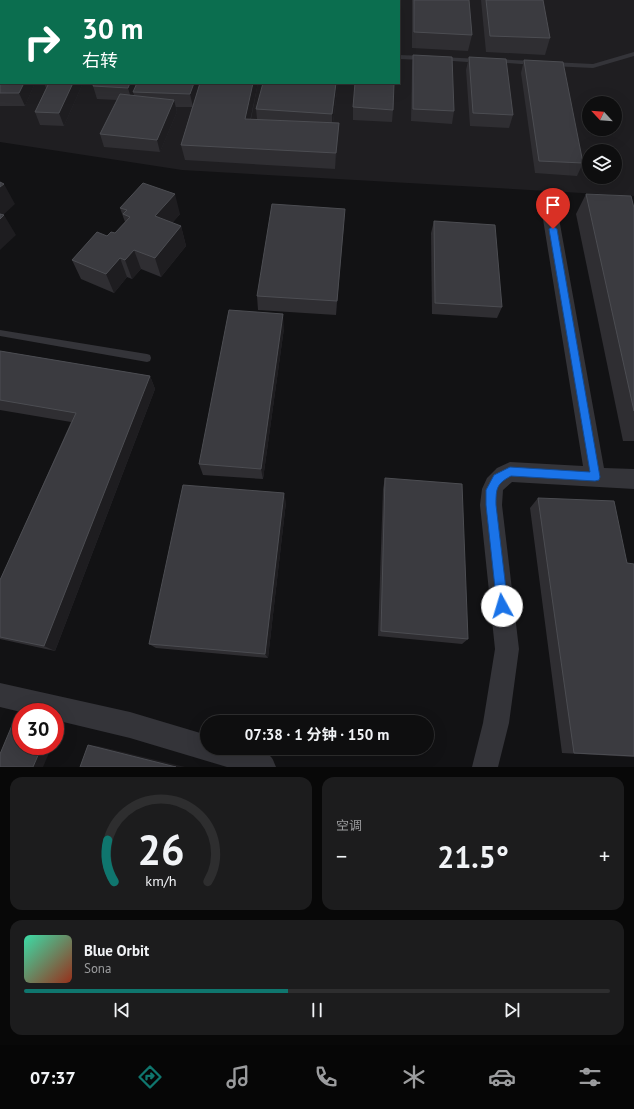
<!DOCTYPE html>
<html lang="zh">
<meta charset="utf-8">
<style>
body{margin:0;font-family:"PT Sans","Noto Sans SC",sans-serif;background:#1c1c1d;color:#f1f3f6;height:100vh;display:flex;flex-direction:column;font-size:15px;white-space:nowrap}
*{box-sizing:border-box;margin:0}
p{font-size:13px;color:#9b9c9e}
.icon{flex:none;width:22px;height:22px;fill:none;stroke:currentColor;stroke-width:2;stroke-linecap:round;stroke-linejoin:round}
.map{position:relative;height:767px;overflow:hidden}
.sheet{display:flex;flex-direction:column;gap:10px;padding:10px;background:#080808;flex:1}
.sheet>*{flex:none}
.banner{position:absolute;left:0px;top:0px;width:400px;height:84px;box-shadow:0 4px 16px #0002,0 0 0 1px #2e2e2f;background:#0b6e4f;color:#fff;overflow:hidden}
.needle{width:26px;rotate:296deg}
.tools{position:absolute;left:582px;top:96px;display:grid;gap:8px}
.tools a{display:grid;place-items:center;width:40px;height:40px;border-radius:50%;background:#0e0e0f;box-shadow:0 4px 16px #0002,0 0 0 1px #2e2e2f;font-size:20px}
.speed{position:absolute;left:12px;top:703px;display:flex;gap:8px;font-size:20px;font-weight:700;text-align:center}
.speed>*{display:grid;place-content:center;width:52px;height:52px;border-radius:50%;background:#0e0e0f;box-shadow:0 4px 16px #0002,0 0 0 1px #2e2e2f;line-height:1}
.speed .limit{border:6px solid #d22;background:#fff;color:#111}
.pin{position:absolute;display:grid;place-items:center;width:34px;height:34px;color:#fff;margin:-41px -17px;border-radius:50% 50% 50% 0;rotate:-45deg;box-shadow:0 0 4px #0007}
.pin .icon{rotate:45deg}
.me{position:absolute;width:44px;margin:-22px;rotate:354deg;stroke-linejoin:round;filter:drop-shadow(0 0 3px #0008)}
.turn{display:flex;align-items:center;gap:14px;height:84px;padding:0 16px;font-size:18px}
.turn .icon{width:52px;height:52px;stroke-width:2.5}
.turn b{display:block;font-size:28px;line-height:34px}
.big{font-size:30px;font-weight:700;line-height:1.1}
.sheet .card{flex:1;display:flex;flex-direction:column;justify-content:center;gap:6px;min-width:0;padding:0 14px;border-radius:12px;background:#1c1c1d}
.sheet .dial{align-items:center;gap:0}
.dial svg{height:104px;overflow:visible;fill:none;stroke:#2e2e2f;stroke-width:7;stroke-linecap:round;text-anchor:middle}
.dial text{fill:#f1f3f6;stroke:none}
.song{display:flex;align-items:center;gap:12px}
.cover{width:48px;height:48px;border-radius:6px;background:linear-gradient(135deg,hsl(160 70% 55%),hsl(10 70% 35%))}
.played{height:4px;border-radius:2px;background:linear-gradient(90deg,#0f766e 45%,#2e2e2f 45%)}
.keys{display:flex;justify-content:space-around;direction:ltr}
.heat{display:flex;justify-content:space-between;align-items:center;font-size:22px;direction:ltr}
.sheet .tiles{flex:1;display:grid;gap:10px;grid-template-columns:1fr 1fr}
.card:last-child{grid-column:span 2}
.trip{position:absolute;left:200px;top:715px;width:234px;height:40px;border-radius:20px;background:#0e0e0f;box-shadow:0 4px 16px #0002,0 0 0 1px #2e2e2f;font-weight:700;line-height:40px;text-align:center}
.tabs{display:flex;height:64px;justify-content:space-around;align-items:center;background:#060606;color:#9b9c9e}
.tabs .icon{width:28px;height:28px}
.tabs .current{color:#0f766e}
.tabs b{font-size:18px;color:#f1f3f6}
.map>svg:first-child{display:block}
</style>
<div class="map">
<svg width="634" height="767" viewBox="0 0 634 767">
<rect width="100%" height="100%" fill="#121214"/>
<!-- built -->
<path fill="#1f1e21" fill-rule="evenodd" d="M 0,0 L 634,0 L 634,196 L 182,170 L 0,142 ZM 1,1 L 399,1 L 399,83 L 1,83 ZM 589,103 L 615,103 L 615,129 L 589,129 ZM 589,151 L 615,151 L 615,177 L 589,177 Z"/>
<g fill="none" stroke-linecap="round" stroke-linejoin="round">
<!-- service -->
<g fill="#343439" fill-rule="evenodd">
<rect x="0" y="35" width="1" height="4"/>
<polygon points="634,52 634,56 593,68 551,66 548,64 551,62 593,64"/>
<polygon points="399,55 425,56 428,58 425,60 399,59"/>
<polygon points="441,57 481,59 484,61 481,63 439,60 439,58"/>
<polygon points="495,59 534,61 537,63 534,65 493,62 492,61"/>
<polygon points="0,330 147,354 150,355 151,358 150,361 147,362 0,336"/>
</g>
<!-- minor -->
<g fill="#343439" fill-rule="evenodd">
<polygon points="550,207 556,209 558,213 604,468 634,469 634,489 512,482 503,490 502,505 519,649 509,723 498,767 472,767 483,723 495,649 480,505 482,489 487,478 497,468 510,462 583,466 542,213 544,209"/>
<path d="M 0,683 L 130,712 L 207,735 L 207,748 C 226,748 254,743 270,756 C 273,758 274,763 276,767 L 227,767 L 130,738 L 55,720 L 55,712 L 21,712 L 0,707 Z"/>
</g>
</g>
<!-- wall -->
<g fill="#2f2e32">
<polygon points="0,0 344,0 344,1 1,1 1,25 0,25"/>
<polygon points="412,0 469,0 472,35 468,51 412,48"/>
<polygon points="481,0 543,0 550,38 545,55 486,52"/>
<polygon points="0,45 35,83 25,106 0,106"/>
<polygon points="413,55 454,111 452,124 411,121 412,68"/>
<polygon points="469,57 513,115 509,128 470,126 466,70"/>
<polygon points="524,60 583,163 577,176 535,173 521,73"/>
<polygon points="44,83 83,83 64,126 40,125 35,112 46,88"/>
<polygon points="258,83 251,119 257,119 256,109 338,83 333,123 339,123 338,139 335,169 185,160 181,145 192,107 176,107 177,112 160,152 104,147 100,134 117,100 97,99 93,86"/>
<polygon points="353,107 393,110 392,122 353,120"/>
<polygon points="586,194 634,208 634,441 623,441 576,214"/>
<polygon points="120,208 180,214 172,223 181,226 186,246 161,277 141,269 132,279 127,277 114,293 81,279 72,260 107,236 115,233 125,222"/>
<polygon points="434,221 502,307 497,318 432,314 431,233"/>
<polygon points="344,224 336,315 258,310 257,296"/>
<polygon points="284,328 263,479 203,475 199,464"/>
<polygon points="0,351 150,376 155,389 55,651 0,639 0,580 71,422 0,410"/>
<polygon points="385,478 468,639 462,644 378,636 383,489"/>
<polygon points="538,498 627,563 634,564 634,757 562,753 530,508"/>
<polygon points="286,502 268,658 156,648 149,644"/>
</g>
<!-- shaded-wall -->
<g fill="#1e1d20">
<polygon points="56,0 70,0 70,1 55,1"/>
<polygon points="24,83 35,83 25,106 19,93"/>
<polygon points="73,83 83,83 64,126 59,113"/>
<polygon points="130,83 138,83 133,92 134,95 132,101 128,88"/>
<polygon points="194,83 200,83 193,107 190,94"/>
<polygon points="253,83 258,83 247,135 245,119"/>
<polygon points="336,83 338,83 332,130 332,114"/>
<polygon points="174,100 177,112 160,152 157,140"/>
<polygon points="339,123 338,139 335,169 336,153"/>
<polygon points="4,184 15,204 0,218 0,187"/>
<polygon points="175,194 180,214 161,236 155,216"/>
<polygon points="345,209 344,224 336,315 337,301"/>
<polygon points="4,215 16,235 0,250 0,219"/>
<polygon points="181,226 186,246 161,277 155,258"/>
<polygon points="134,250 141,269 132,279 125,260"/>
<polygon points="120,258 127,277 114,293 106,274"/>
<polygon points="283,314 284,328 263,479 261,469"/>
<polygon points="150,376 155,389 55,651 44,646"/>
<polygon points="284,493 286,502 268,658 265,654"/>
<polygon points="88,745 98,746 185,767 176,767"/>
<polygon points="42,746 52,746 43,767 33,767"/>
</g>
<!-- building -->
<g fill="#3b3b40" stroke="#4c4d52">
<polygon points="0,0 56,0 55,1 1,1 1,9 0,9"/>
<polygon points="69,0 344,0 343,1 68,1"/>
<rect x="362" y="0" width="34" height="1"/>
<polygon points="414,0 469,0 472,35 414,32"/>
<polygon points="486,0 543,0 550,38 490,36"/>
<polygon points="0,45 1,45 1,83 24,83 19,93 0,93"/>
<polygon points="413,55 452,57 454,111 413,109"/>
<polygon points="469,57 506,59 513,115 473,113"/>
<polygon points="524,60 563,62 583,163 539,161"/>
<polygon points="49,83 73,83 59,113 35,112"/>
<polygon points="94,83 130,83 128,88 93,86"/>
<polygon points="137,83 194,83 190,94 133,92"/>
<polygon points="200,83 253,83 245,119 339,123 336,153 181,145"/>
<polygon points="263,83 336,83 332,114 256,109"/>
<polygon points="355,83 394,83 393,110 353,107"/>
<polygon points="120,94 174,100 157,140 100,134"/>
<polygon points="0,182 4,184 0,187"/>
<polygon points="143,183 175,194 155,216 181,226 155,258 134,250 125,260 120,258 106,274 72,260 97,232 107,236 111,232 115,233 130,217 123,214 127,210 120,208"/>
<polygon points="586,194 631,196 634,208 634,411"/>
<polygon points="272,204 345,209 337,301 257,296"/>
<polygon points="0,214 4,215 0,219"/>
<polygon points="434,221 495,225 502,307 435,303"/>
<polygon points="229,310 283,314 261,469 199,464"/>
<polygon points="0,351 150,376 44,646 0,637 0,580 76,413 0,400"/>
<polygon points="385,478 462,484 468,639 381,631"/>
<polygon points="183,485 284,493 265,654 149,644"/>
<polygon points="538,498 614,501 627,563 634,564 634,756 574,753"/>
<polygon points="13,723 21,725 21,746 42,746 33,767 0,767 0,754"/>
<polygon points="88,745 176,767 80,767"/>
</g>
<!-- route -->
<path fill="#1a73e8" stroke="#114b97" d="M 553,226 L 557,229 L 600,477 L 599,480 L 595,481 L 511,476 C 496,484 496,489 496,505 L 508,606 L 506,610 L 502,612 L 498,610 L 497,606 L 486,505 L 486,490 L 494,475 L 510,467 L 590,472 L 549,229 Z"/>
</svg>
<div class="tools">
<a><svg class="needle" viewBox="-14 -14 28 28"><path d="M0-13l5 13h-10z" fill="#e53935"/><path d="M0 13l5-13h-10z" fill="#9b9c9e"/></svg></a>
<a><svg class="icon" aria-label="layers" viewBox="0 0 24 24"><path d="M12 4l9 5-9 5-9-5zM3 14l9 5 9-5"/></svg></a>
</div>
<div class="speed"><div class="limit">30</div></div>
<div class="pin" style="left:553px;top:229px;background:#d93025"><svg class="icon" aria-label="arrive" viewBox="0 0 24 24"><path d="M6 21V4h12l-3 4 3 4H6"/></svg></div>
<svg class="me" style="left:502px;top:606px" viewBox="-20 -20 40 40"><circle r="19" fill="#fff"/><path d="M0-13L10 11 0 6-10 11z" fill="#1a73e8"/></svg>
<div class="trip">07:38 · 1 分钟 · 150 m</div>
<div class="banner">
<div class="turn"><svg class="icon" aria-label="right" viewBox="0 0 24 24"><path d="M7 20v-9h11M14 6l5 5-5 5"/></svg><div><b>30 m</b>右转</div></div>
</div>
</div>
<section class="sheet">
<div class="tiles">
<div class="card dial"><svg viewBox="0 0 100 80">
<path d="M14 69A42 42 0 1 1 86 69"/>
<path d="M14 69A42 42 0 0 1 9 37" stroke="#0f766e"/>
<text x="50" y="56" font-size="32" font-weight="700">26</text>
<text x="50" y="72" font-size="11">km/h</text>
</svg></div>
<div class="card"><p>空调</p>
<div class="heat"><a>−</a><b class="big">21.5°</b><a>+</a></div>
</div>
<div class="card">
<div class="song"><i class="cover"></i><div><b>Blue Orbit</b><p>Sona</p></div></div>
<div class="played"></div>
<div class="keys"><svg class="icon" aria-label="previous" viewBox="0 0 24 24"><path d="M18 5L8 12l10 7zM5 5v14"/></svg><svg class="icon" aria-label="pause" viewBox="0 0 24 24"><path d="M8 5v14M16 5v14"/></svg><svg class="icon" aria-label="next" viewBox="0 0 24 24"><path d="M6 5l10 7-10 7zM19 5v14"/></svg></div>
</div>
</div>
</section>
<nav class="tabs">
<b>07:37</b>
<svg class="icon current" aria-label="directions" viewBox="0 0 24 24"><path d="M12 3l9 9-9 9-9-9zM9 14v-3h6M13 9l2 2-2 2"/></svg>
<svg class="icon" aria-label="music" viewBox="0 0 24 24"><path d="M9 18V5l10-2v13"/><circle cx="6" cy="18" r="3"/><circle cx="16" cy="16" r="3"/></svg>
<svg class="icon" aria-label="phone" viewBox="0 0 24 24"><path d="M5 4h4l2 5-3 2q2 4 5 5l2-3 5 2v4C11 20 4 13 5 4z"/></svg>
<svg class="icon" aria-label="climate" viewBox="0 0 24 24"><path d="M12 3v18M4 7l16 10M4 17L20 7"/></svg>
<svg class="icon" aria-label="car" viewBox="0 0 24 24"><path d="M5 17H2v-5l4-1 3-4h7l3 4 3 1v5h-3M9 17h6M6 11h13"/><circle cx="7" cy="17" r="2"/><circle cx="17" cy="17" r="2"/></svg>
<svg class="icon" aria-label="filters" viewBox="0 0 24 24"><path d="M4 7h16M4 17h16"/><circle cx="9" cy="7" r="2"/><circle cx="15" cy="17" r="2"/></svg>
</nav>
